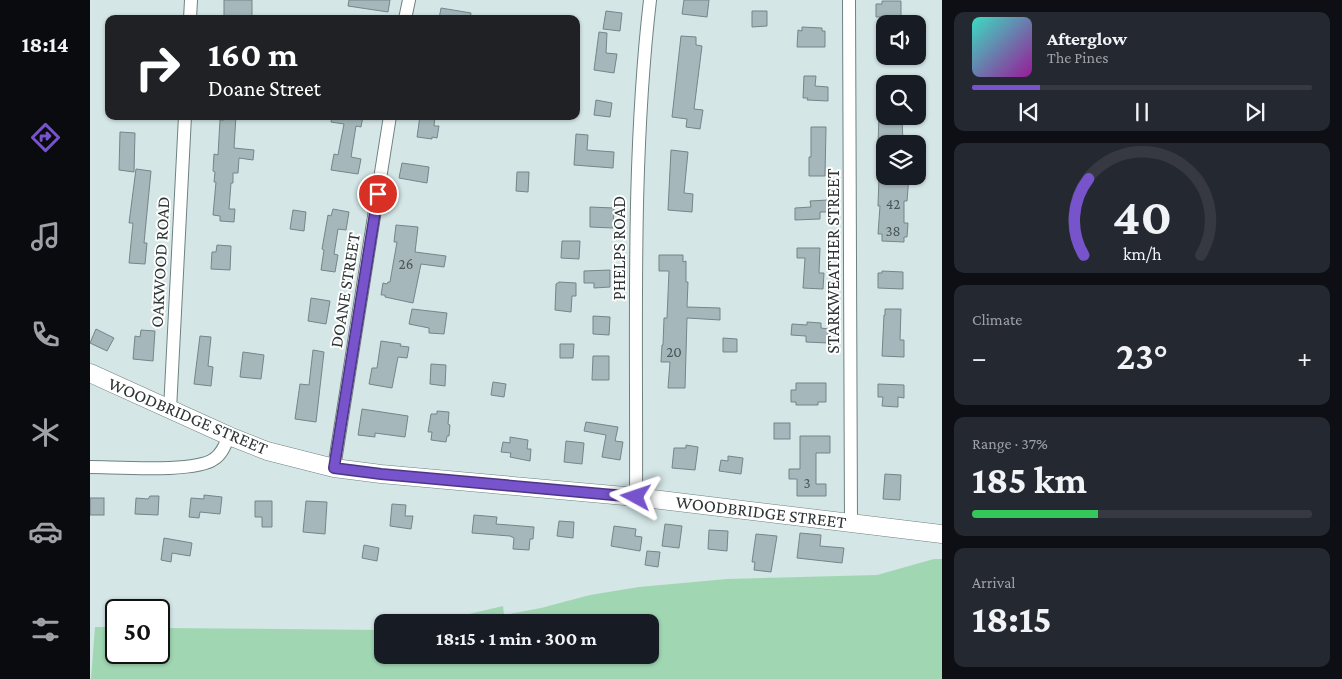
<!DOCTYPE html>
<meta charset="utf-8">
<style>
body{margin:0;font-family:"Crimson Pro",serif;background:#242831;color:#f1f3f6;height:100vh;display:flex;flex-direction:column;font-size:19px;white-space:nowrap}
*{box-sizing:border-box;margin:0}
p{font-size:16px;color:#9ea1a6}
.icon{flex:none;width:28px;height:28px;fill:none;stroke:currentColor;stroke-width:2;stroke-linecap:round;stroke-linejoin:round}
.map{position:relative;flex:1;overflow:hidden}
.details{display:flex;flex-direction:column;gap:12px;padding:12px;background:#0d0f14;width:400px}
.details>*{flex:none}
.top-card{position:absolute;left:15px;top:15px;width:475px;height:105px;border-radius:10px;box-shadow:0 1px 4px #0004;background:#202124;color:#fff;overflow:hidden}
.controls{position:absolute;left:786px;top:15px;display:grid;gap:10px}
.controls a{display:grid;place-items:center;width:50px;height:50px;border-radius:10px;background:#171b24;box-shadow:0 1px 4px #0004;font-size:25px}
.speed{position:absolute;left:15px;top:599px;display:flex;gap:10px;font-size:25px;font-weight:700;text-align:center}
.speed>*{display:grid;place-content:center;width:65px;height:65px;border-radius:50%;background:#171b24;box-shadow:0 1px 4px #0004;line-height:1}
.speed .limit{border:2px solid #111;border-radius:8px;background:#fff;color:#111}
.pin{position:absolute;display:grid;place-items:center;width:42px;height:42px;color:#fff;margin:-21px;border:2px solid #fff;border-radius:50%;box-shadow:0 1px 5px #0007}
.me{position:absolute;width:55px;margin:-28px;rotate:275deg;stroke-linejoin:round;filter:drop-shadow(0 0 4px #0008)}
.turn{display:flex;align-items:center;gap:18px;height:105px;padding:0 20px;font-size:22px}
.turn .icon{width:65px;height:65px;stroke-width:2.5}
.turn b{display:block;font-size:35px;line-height:42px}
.big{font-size:38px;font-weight:700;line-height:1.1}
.details .tile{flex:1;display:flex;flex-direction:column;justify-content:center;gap:8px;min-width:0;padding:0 18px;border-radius:10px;background:#242831}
.details .dial{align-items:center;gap:0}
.dial svg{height:130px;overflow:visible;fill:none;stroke:#363941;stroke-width:7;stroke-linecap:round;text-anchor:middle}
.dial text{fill:#f1f3f6;stroke:none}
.song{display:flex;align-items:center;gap:15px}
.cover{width:60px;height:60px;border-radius:8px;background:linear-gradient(135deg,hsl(170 70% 55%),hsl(300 70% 35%))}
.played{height:5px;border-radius:2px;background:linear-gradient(90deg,#7753cc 20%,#363941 20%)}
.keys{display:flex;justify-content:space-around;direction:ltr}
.heat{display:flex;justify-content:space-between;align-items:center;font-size:28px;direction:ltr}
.charge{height:8px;border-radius:4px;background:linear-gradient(90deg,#34c759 37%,#363941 0)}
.trip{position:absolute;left:284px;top:614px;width:285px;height:50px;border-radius:10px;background:#171b24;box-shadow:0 1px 4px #0004;font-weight:700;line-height:50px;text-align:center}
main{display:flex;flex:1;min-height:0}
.tabs{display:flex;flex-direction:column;width:90px;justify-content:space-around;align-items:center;background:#090b0e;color:#9ea1a6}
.tabs .icon{width:35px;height:35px}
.tabs .on{color:#7753cc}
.tabs b{font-size:22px;color:#f1f3f6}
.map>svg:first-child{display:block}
</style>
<main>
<nav class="tabs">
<b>18:14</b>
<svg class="icon on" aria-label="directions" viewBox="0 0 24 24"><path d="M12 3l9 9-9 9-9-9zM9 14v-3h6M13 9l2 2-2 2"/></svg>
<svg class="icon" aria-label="music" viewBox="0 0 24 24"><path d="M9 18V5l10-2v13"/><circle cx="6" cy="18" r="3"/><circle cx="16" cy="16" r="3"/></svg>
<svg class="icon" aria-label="phone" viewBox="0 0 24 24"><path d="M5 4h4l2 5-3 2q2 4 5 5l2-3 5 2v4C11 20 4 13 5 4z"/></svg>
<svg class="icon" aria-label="climate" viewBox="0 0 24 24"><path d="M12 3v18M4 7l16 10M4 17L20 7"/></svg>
<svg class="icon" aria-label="car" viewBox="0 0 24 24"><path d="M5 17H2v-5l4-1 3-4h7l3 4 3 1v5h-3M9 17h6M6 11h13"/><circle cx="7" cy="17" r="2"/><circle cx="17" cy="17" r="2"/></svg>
<svg class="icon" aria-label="filters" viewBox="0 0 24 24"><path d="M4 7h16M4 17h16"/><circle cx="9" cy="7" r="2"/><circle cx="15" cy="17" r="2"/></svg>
</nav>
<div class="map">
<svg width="852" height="679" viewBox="0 0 852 679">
<rect width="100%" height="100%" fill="#d4e6e6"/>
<!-- green -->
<polygon fill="#a0d7b2" points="844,559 852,559 852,679 1,679 5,627 26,627 26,652 69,652 69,628 292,630 292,655 560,655 560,622 345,622 413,606 414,615 451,608 500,595 549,587 637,579 787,575"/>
<!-- building -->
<g fill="#a5b7bb" stroke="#758589">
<polygon points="134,0 162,0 162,17 134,16"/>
<polygon points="259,0 300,0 298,12 258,6"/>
<polygon points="594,0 619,0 617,17 592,14"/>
<polygon points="792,1 811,1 811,17 786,17 786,4 792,4"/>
<polygon points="351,8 381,13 380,19 349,19"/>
<polygon points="516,11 532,13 530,31 513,29"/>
<polygon points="662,11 677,11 677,26 662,27"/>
<polygon points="712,27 732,28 732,31 735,31 735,47 707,47 708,30 712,31"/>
<polygon points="509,32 517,33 516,53 527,54 524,73 504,70"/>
<polygon points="591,36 606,37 606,45 612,46 604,109 613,110 610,129 596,127 597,119 582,117"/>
<polygon points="714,76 726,76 725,86 738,87 738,101 717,100 718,98 713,98"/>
<polygon points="506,100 522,103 520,117 504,115"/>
<polygon points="134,116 146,116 144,148 164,150 163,160 149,158 148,173 143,173 143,183 141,183 139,209 145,209 144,222 130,221 130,216 123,215 126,182 124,182 125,172 123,171 124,154 128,155 130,120 134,120"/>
<polygon points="242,116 273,116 271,127 266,126 261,157 271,159 268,174 241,170 244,154 248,155 254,124 241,122"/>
<polygon points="330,116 345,116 344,126 349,126 347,138 342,137 342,139 327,137"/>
<polygon points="789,116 812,116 813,144 788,144"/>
<polygon points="721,127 736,127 735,176 719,176 719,157 721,157"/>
<polygon points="30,132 45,133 44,172 29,170"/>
<polygon points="486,134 498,135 497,150 524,152 523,168 484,165"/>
<polygon points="581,150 598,152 594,193 603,194 602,212 578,210"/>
<polygon points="312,163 339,167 337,183 309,178"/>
<polygon points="46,169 61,171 54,243 57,243 55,264 39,263 43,223 39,223"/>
<polygon points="427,172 439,172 438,192 426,191"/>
<polygon points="789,176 819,176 817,201 814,201 814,223 818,223 817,237 814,237 814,242 792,241 792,234 788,234 790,206 788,206"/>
<polygon points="738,200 739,212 730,212 730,219 705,220 705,208 721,207 720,201"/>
<polygon points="500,207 524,208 523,228 500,227"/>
<polygon points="243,209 259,212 256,230 248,229 244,254 248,255 245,272 231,270 234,250 232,249 238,215 241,216"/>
<polygon points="203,210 216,212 214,231 200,229"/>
<polygon points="306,225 328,227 325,252 356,256 354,267 331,264 323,303 295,297 295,295 291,295 293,283 297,284 298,282 300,282 307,242 304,242"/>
<polygon points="472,241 490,241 489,259 471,258"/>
<polygon points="127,245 141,246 140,270 121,269 122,252 126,252"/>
<polygon points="707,248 730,248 729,273 734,273 733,289 713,288 715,258 707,258"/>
<polygon points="569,255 593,255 593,262 596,261 596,282 598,282 597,307 630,308 630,320 597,318 595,388 578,388 580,362 571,362 572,345 573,345 574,318 577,318 579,271 569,271"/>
<polygon points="520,270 520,287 504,288 504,283 494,283 494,271"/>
<polygon points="792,271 813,272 813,289 788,288 788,273 792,273"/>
<polygon points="469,282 486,283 486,296 482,296 481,312 465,310 466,284"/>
<polygon points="221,298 240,301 236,324 218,321"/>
<polygon points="322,309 357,313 354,334 339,333 339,328 319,324"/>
<polygon points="795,309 811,309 810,340 814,340 814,357 792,356 794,315 795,315"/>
<polygon points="503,316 520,317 519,335 503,334"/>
<polygon points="717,322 731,323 731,328 738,329 738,343 716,342 716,336 701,335 702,324 717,325"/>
<polygon points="6,329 24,338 17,351 0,343"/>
<polygon points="51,330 65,331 63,361 43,359 45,336 50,337"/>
<polygon points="110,336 121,337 118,366 123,367 121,386 104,384"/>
<polygon points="633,338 647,339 647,352 633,352"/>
<polygon points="291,341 311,344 310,346 319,347 317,358 308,357 302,388 279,384 282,368 287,368"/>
<polygon points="470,344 484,344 483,358 470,358"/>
<polygon points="223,350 234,352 226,422 205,419 210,384 219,385"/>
<polygon points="153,352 174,355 171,379 150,377"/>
<polygon points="503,356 519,356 519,380 502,380"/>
<polygon points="341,364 356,365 355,386 340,384"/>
<polygon points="403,382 416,384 414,397 401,395"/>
<polygon points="706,383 736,383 736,402 728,402 728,405 706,405 706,402 701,402 701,390 706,390"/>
<polygon points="788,384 814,385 814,398 808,397 808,407 792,406 793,397 788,397"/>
<polygon points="272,409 318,416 315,437 285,433 285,437 268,435"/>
<polygon points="347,411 359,412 358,424 360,425 359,436 357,436 356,442 341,440 342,432 338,432 341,414 347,414"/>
<polygon points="496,422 528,427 525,441 533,442 530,460 512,457 516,435 494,431"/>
<rect x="684" y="423" width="16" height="16"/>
<polygon points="710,436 740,436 740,453 726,453 726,484 736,484 736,496 707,496 707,479 699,479 699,469 710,469"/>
<polygon points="420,437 438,440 437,449 441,449 440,461 420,457 421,453 411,452 413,442 420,443"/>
<polygon points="476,441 494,443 492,464 474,462"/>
<polygon points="596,445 608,447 605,470 582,468 584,448 596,448"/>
<polygon points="638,456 653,458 651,474 629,471 631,460 638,461"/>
<polygon points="795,474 811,475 810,500 793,499"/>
<polygon points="114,495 132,497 130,514 110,512 109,518 99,517 101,498 114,499"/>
<polygon points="60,496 69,496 68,515 45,514 46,498 58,499"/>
<rect x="0" y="498" width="14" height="17"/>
<polygon points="165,501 182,501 182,527 172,527 172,517 165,517"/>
<polygon points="216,501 237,502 235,534 213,532"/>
<polygon points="302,504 316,505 315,516 323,516 321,529 300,526"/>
<polygon points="384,515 407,517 406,524 444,527 443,539 440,539 439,550 423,549 424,538 420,536 382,533"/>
<polygon points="469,521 484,522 483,538 467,536"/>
<polygon points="575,524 592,526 589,548 572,546"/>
<polygon points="524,526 546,529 545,536 552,537 550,551 521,546"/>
<polygon points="619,530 638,531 637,551 618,549"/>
<polygon points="710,533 731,535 730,546 754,548 752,563 707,558"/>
<polygon points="666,534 687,536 681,572 664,570 665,562 662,562"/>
<polygon points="74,538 102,543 100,556 82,553 81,562 71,560"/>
<polygon points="274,545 289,548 287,561 272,558"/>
<polygon points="557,551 570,552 568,567 555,565"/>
</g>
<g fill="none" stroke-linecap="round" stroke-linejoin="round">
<!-- street casing -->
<g stroke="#6f8080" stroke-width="14">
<g id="street">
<polyline points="759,0 761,523"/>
<polyline points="100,19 101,0"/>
<polyline points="315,19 319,0"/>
<polyline points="80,410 95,116"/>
<path d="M 0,467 C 26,467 106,473 124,459 C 132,454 135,445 139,436"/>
<polyline points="244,468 300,116"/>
<path d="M 546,497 C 547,331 541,164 560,0"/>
</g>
</g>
<!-- secondary casing -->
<g stroke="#6f8080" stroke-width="19">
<polyline id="secondary" points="0,373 139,436 177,451 244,468 291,474 546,497 852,534"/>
</g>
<!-- street -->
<use href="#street" stroke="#fff" stroke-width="12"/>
<!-- secondary -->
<use href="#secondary" stroke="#fff" stroke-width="18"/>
</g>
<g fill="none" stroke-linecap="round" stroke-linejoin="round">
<!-- route casing -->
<g stroke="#4d3685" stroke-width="12">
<polyline id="route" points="288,194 244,468 291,474 546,497"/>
</g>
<!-- route -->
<use href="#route" stroke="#7753cc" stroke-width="9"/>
</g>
<g text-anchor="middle" stroke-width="4" stroke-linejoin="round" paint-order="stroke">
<!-- number labels -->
<g font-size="15" fill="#4c5656">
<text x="803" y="209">42</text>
<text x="803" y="236">38</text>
<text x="316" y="269">26</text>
<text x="584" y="357">20</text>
<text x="717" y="488">3</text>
</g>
<!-- street labels -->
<g font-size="18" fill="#2e3535" stroke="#fff">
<text transform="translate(529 248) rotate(-90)" y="6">PHELPS ROAD</text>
<text transform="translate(743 261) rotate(-90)" y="6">STARKWEATHER STREET</text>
<text transform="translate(70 262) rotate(-87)" y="6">OAKWOOD ROAD</text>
<text transform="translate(255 290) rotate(-81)" y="6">DOANE STREET</text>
<text transform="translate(98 416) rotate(23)" y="6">WOODBRIDGE STREET</text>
<text transform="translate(671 512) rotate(7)" y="6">WOODBRIDGE STREET</text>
</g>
</g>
</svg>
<div class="controls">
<a><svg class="icon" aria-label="sound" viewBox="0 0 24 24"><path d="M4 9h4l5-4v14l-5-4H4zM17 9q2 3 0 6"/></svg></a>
<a><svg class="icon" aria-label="search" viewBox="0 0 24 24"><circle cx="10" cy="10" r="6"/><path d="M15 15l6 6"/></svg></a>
<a><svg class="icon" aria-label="layers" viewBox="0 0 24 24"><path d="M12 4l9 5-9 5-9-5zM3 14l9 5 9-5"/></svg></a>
</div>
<div class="speed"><div class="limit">50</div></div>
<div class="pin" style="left:288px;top:194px;background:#d93025"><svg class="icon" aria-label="arrive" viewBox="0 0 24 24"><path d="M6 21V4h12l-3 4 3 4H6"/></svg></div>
<svg class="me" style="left:546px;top:497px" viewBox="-20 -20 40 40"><path d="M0-17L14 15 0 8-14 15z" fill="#7753cc" stroke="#fff" stroke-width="4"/></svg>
<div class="trip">18:15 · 1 min · 300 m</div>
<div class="top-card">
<div class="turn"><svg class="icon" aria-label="right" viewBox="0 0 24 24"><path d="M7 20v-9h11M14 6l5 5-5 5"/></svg><div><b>160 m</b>Doane Street</div></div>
</div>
</div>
<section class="details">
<div class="tile">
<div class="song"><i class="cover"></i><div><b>Afterglow</b><p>The Pines</p></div></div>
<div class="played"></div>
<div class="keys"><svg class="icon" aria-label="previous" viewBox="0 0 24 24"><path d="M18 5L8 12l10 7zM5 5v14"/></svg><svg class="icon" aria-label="pause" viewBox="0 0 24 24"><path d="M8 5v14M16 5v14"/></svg><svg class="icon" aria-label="next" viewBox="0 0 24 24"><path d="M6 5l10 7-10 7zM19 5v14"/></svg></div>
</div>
<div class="tile dial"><svg viewBox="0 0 100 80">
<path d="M14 69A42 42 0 1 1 86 69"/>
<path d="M14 69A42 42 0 0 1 17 22" stroke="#7753cc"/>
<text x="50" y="56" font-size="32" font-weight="700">40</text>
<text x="50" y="72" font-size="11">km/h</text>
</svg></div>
<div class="tile"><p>Climate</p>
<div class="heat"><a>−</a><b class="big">23°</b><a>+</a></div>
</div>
<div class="tile"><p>Range · 37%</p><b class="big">185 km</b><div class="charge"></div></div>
<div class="tile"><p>Arrival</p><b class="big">18:15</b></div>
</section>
</main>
